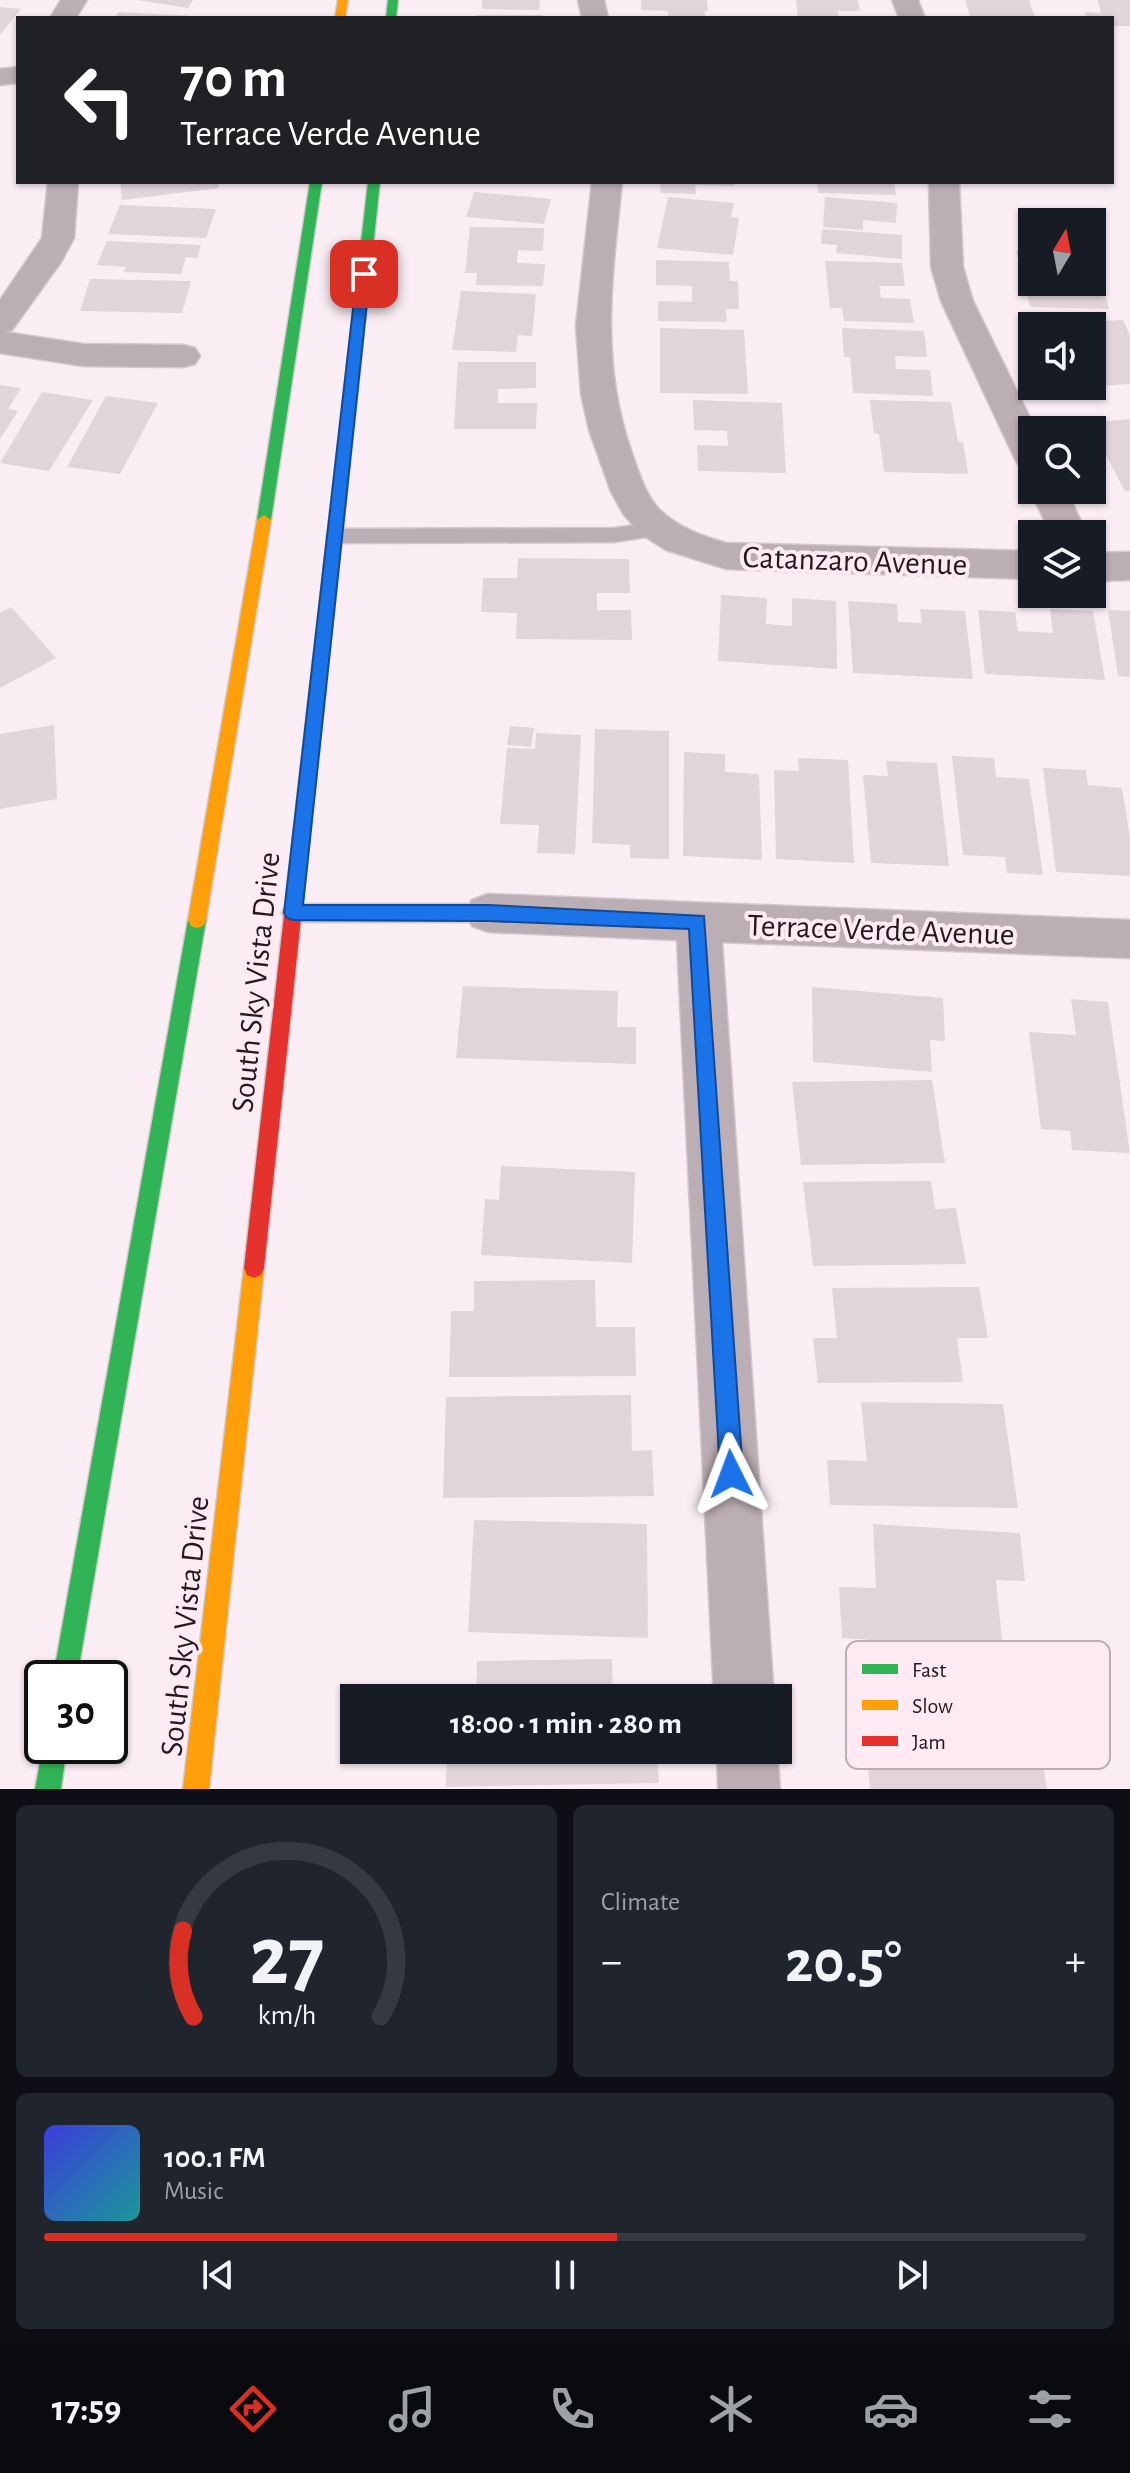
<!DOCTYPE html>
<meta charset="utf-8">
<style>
body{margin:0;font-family:"Alegreya Sans",sans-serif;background:#20242c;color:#f1f3f6;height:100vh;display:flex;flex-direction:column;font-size:30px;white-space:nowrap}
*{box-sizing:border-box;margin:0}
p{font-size:26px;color:#9ea1a6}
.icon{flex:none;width:44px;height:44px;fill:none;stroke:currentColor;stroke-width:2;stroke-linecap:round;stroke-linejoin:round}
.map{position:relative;height:1789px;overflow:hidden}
.details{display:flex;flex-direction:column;gap:16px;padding:16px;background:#0d0f14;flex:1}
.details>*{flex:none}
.banner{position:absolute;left:16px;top:16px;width:1098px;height:168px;border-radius:0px;box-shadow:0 2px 6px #0004;background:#202124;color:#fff;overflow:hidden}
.needle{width:52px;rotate:10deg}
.fabs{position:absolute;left:1018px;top:208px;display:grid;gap:16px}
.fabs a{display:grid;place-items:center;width:88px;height:88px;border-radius:0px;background:#171b24;box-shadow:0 2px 6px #0004;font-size:40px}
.speed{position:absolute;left:24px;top:1660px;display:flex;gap:16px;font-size:40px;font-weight:700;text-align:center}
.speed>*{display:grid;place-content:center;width:104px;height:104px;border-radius:50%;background:#171b24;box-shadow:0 2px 6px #0004;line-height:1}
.speed .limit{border:4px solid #111;border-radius:12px;background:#fff;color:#111}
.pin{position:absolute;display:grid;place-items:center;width:68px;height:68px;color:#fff;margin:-34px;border-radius:16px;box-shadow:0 4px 12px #0006}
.me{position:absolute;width:88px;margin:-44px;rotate:357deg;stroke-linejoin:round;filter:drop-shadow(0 0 6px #0008)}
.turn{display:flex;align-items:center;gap:28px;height:168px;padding:0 32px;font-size:36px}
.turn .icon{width:104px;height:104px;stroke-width:2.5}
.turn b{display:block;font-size:56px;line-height:68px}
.big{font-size:60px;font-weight:700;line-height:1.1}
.details .card{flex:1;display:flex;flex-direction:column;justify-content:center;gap:12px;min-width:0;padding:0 28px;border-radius:12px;background:#20242c}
.details .dial{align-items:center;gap:0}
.dial svg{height:208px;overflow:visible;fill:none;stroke:#363941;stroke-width:7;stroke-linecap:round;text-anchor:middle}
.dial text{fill:#f1f3f6;stroke:none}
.song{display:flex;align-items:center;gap:24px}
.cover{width:96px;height:96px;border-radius:12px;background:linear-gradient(135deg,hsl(240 70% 55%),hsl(180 70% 35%))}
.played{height:8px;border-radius:4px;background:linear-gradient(90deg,#d93025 55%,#363941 55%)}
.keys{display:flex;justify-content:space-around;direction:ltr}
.heat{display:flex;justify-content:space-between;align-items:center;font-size:44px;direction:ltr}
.details .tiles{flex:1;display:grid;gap:16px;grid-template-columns:1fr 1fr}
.card:last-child{grid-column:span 2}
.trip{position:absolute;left:340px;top:1684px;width:452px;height:80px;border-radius:0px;background:#171b24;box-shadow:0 2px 6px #0004;font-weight:700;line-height:80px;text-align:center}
.tab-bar{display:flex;height:128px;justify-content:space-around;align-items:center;background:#090b0e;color:#9ea1a6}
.tab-bar .icon{width:56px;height:56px}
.tab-bar .selected{color:#d93025}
.tab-bar b{font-size:36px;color:#f1f3f6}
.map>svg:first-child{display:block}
</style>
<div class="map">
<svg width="1130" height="1789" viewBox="0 0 1130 1789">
<rect width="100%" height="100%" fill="#faeef4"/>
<!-- building -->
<g fill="#e1d4db">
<polygon points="137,0 193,0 188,8"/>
<polygon points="482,0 540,0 539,10 482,9"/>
<polygon points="641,0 707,0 708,11 705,11 705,18 668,18 668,11 641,10"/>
<polygon points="796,0 858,0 860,11 838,11 839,18 798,18"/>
<polygon points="965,0 1029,0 1035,18 970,16"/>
<polygon points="1098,0 1130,0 1130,26 1112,26 1112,18 1086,18 1085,12 1101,13"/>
<polygon points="0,7 21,9 0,35"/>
<polygon points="118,12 195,16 195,18 115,18"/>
<rect x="476" y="15" width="67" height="3"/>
<polygon points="120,182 218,182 219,188 122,200"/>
<polygon points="660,182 734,182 734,186 695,185 696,194 661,193"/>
<polygon points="817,182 894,182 896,195 818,193"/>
<polygon points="474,192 551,199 544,224 466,217"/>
<polygon points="668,197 734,203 731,217 739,218 733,255 657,248"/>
<polygon points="825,197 897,203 896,223 863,220 863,230 823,227"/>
<polygon points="120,205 216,209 206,238 108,234"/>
<polygon points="470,227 544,228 543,251 518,250 517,263 545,264 543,286 476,285 477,273 465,273"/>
<polygon points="822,229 902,235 902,259 836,253 837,245 821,244"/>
<polygon points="107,241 201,245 197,258 186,257 181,274 124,272 126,267 97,265"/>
<polygon points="1093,248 1109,309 1030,307 1016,251 1032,251 1032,282 1092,282"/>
<polygon points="656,260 729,262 730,281 738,281 739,309 726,309 727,322 658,321 658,301 692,302 692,286 656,285"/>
<polygon points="825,261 902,263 905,286 879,286 881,298 910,299 914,323 844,321 842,308 830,308"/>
<polygon points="90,279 191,281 182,313 80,311"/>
<polygon points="461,291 536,294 532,336 518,335 516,352 452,350"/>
<polygon points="1123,320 1130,335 1130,384 1092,386 1092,326 1050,326 1050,324"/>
<polygon points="660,328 744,330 748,394 660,393"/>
<polygon points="842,328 924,331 927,357 895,356 896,369 930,370 933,396 853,393 850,357 844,357"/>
<polygon points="458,362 536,362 536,388 498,389 498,403 537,403 536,429 454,429"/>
<polygon points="0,385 21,388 8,409 18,411 0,439"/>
<polygon points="42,392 93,400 49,471 0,463"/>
<polygon points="106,396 158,403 120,474 67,467"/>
<polygon points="693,400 782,403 786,473 698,471 697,445 728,446 727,431 694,430"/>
<polygon points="870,400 951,402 958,442 963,442 968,474 884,472 879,434 874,433"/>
<polygon points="1130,419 1130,491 1125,491 1089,423"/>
<polygon points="518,558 629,559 630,593 597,593 597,610 631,610 632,640 516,639 517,613 481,612 483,578 517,578"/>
<polygon points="721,595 767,598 766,624 792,626 792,598 836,601 837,669 718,661"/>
<polygon points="848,601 897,604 898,622 922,623 920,609 965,611 973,679 853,673"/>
<polygon points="11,607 56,658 0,688 0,613"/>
<polygon points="1050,609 1093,611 1105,680 985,674 978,610 1015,612 1018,631 1053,633"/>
<polygon points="1108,610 1130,611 1130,677 1118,676"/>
<polygon points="54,725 57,799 0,809 0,734"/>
<polygon points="510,726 534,728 531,747 507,745"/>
<polygon points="595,729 669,731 669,859 630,858 630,845 592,843"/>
<polygon points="536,733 581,735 575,854 537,853 539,825 500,824 507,748 535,749"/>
<polygon points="684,752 725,754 725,772 759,774 762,860 683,856"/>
<polygon points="952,756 994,758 996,777 1029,779 1043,875 1007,873 1005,857 963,855"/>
<polygon points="798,758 848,760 854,863 776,859 774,770 799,771"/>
<polygon points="886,761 937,763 949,866 871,863 863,775 888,776"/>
<polygon points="1043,768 1086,770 1088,785 1122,788 1130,838 1130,876 1056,872"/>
<polygon points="463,986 618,991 617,1027 636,1027 636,1064 456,1058"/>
<polygon points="812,987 943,998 945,1041 930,1040 932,1072 813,1062"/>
<polygon points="1071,999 1108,1002 1130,1153 1072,1150 1070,1131 1041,1129 1029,1032 1076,1035"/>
<polygon points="932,1080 945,1163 801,1165 792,1082"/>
<polygon points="501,1166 635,1172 632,1263 481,1255 485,1199 499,1200"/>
<polygon points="931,1181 935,1209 956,1208 966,1264 813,1266 803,1182"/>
<polygon points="595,1280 596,1327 635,1327 636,1376 449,1377 451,1311 474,1311 474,1281"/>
<polygon points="979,1287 988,1338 957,1338 963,1382 818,1383 813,1338 837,1338 832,1288"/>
<polygon points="631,1395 632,1451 652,1450 654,1496 443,1498 446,1397"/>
<polygon points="861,1402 1003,1404 1018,1508 830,1505 827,1460 867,1461"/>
<polygon points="474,1520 647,1524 648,1638 468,1632"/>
<polygon points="873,1524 1020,1533 1025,1581 996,1580 1003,1649 842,1638 839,1587 876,1588"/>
<polygon points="612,1659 613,1698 476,1698 477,1661"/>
<polygon points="1028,1667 1047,1789 870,1789 858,1668"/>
<polygon points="447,1750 657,1750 659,1783 446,1787"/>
</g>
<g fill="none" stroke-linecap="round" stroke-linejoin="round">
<!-- lane casing -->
<g stroke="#d2c9cd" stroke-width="3">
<g id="lane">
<polygon points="659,522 666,524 668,529 666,534 614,542 335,543 326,536 335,529 614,528"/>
<polygon points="293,904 488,904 496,906 499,913 496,920 488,922 293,922 285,920 282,913 285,906"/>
</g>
</g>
<!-- street casing -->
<g stroke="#d2c9cd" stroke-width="3">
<g id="street">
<polygon points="61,0 87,0 76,18 50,18"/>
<polygon points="578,0 604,0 608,18 582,18"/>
<polygon points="892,0 918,0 925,18 899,18"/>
<polygon points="18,67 18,83 0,85 0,69"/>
<polygon points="48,182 78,182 74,238 61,262 12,330 5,332 83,344 183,345 195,348 200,356 195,364 183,367 83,366 0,353 0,300 42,238"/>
<path d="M 592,182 L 622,182 C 612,279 599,362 633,456 C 640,475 646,496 660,510 C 679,528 702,536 726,543 L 1032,551 L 1032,579 L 726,569 L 666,550 L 641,534 L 624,515 L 611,492 L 589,430 L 581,394 L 576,326 Z"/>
<polygon points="929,182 959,182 963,267 973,301 1036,430 1032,430 1032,469 1019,466 1014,457 941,301 931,267"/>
<polygon points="1032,487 1032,490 1066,490 1087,534 1051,534 1030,490"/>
<polygon points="1130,552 1130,580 1092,581 1092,553"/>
<polygon points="488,894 1130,920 1130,958 722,942 774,1698 714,1698 677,940 488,932 472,926 466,913 472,900"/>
<polygon points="717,1750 777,1750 780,1789 718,1789"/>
</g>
</g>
<!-- fast casing -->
<g stroke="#d2c9cd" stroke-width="3">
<g id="fast">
<polygon points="388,0 398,0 396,18 386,18"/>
<polygon points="310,182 322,182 271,520 264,525 257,520"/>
<polygon points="368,182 380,182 320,739 312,746 304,739"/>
<polygon points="197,912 203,914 206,920 77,1678 53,1678 188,920 191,914"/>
<polygon points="43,1746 67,1746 61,1789 35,1789"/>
</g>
</g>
<!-- slow casing -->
<g stroke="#d2c9cd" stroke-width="3">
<g id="slow">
<polygon points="338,0 348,0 345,18 335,18"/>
<polygon points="264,515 271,520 206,920 203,926 197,928 191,926 188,920 257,520"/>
<polygon points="254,1258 261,1261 264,1268 209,1789 183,1789 244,1268 247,1261"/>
</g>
</g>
<!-- jam casing -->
<g stroke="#d2c9cd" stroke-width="3">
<polygon id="jam" points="312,732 320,739 264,1268 261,1275 254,1278 247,1275 244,1268 304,739"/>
</g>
<!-- lane -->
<use href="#lane" fill="#bcaeb5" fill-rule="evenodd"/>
<!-- street -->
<use href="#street" fill="#bcaeb5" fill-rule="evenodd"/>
<!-- fast -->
<use href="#fast" fill="#30b455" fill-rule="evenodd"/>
<!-- slow -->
<use href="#slow" fill="#ff9f0a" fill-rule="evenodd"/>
<!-- jam -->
<use href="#jam" fill="#e5322d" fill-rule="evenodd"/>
</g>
<!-- route -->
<polygon fill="#1a73e8" stroke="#114b97" stroke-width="2" points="364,270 370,274 303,905 488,905 704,916 743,1474 739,1482 731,1486 723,1482 720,1474 689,929 488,921 293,920 287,918 284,913 357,274"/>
<g text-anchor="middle" stroke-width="8" stroke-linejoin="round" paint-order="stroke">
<!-- street labels -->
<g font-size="32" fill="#231a1e" stroke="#feeaf3">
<text transform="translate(855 560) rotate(2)" y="11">Catanzaro Avenue</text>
<text transform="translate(881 929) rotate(2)" y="11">Terrace Verde Avenue</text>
<text transform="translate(255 982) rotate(-84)" y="11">South Sky Vista Drive</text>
<text transform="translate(184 1626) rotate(-84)" y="11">South Sky Vista Drive</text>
</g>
</g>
<!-- legend -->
<rect x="846" y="1641" width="264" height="128" rx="12" fill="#feeaf3" stroke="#bcacb3" stroke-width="2"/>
<rect x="862" y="1664" width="36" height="10" fill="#30b455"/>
<rect x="862" y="1700" width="36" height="10" fill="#ff9f0a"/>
<rect x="862" y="1736" width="36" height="10" fill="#e5322d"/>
<g font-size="22" fill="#231a1e">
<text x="912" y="1677">Fast</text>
<text x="912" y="1713">Slow</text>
<text x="912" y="1749">Jam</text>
</g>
</svg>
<div class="fabs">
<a><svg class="needle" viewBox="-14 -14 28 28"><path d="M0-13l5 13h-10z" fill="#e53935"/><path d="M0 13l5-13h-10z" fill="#9ea1a6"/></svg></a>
<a><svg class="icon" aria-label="sound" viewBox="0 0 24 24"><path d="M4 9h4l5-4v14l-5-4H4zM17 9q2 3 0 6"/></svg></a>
<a><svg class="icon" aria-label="search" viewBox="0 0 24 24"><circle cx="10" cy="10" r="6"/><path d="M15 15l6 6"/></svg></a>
<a><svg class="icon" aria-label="layers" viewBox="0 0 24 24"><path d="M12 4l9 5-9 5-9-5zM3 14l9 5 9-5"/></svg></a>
</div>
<div class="speed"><div class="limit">30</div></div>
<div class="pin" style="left:364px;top:274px;background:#d93025"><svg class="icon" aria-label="arrive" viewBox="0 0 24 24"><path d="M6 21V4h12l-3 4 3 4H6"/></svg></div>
<svg class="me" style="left:731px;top:1474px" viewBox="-20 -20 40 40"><path d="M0-17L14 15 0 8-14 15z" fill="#1a73e8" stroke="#fff" stroke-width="4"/></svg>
<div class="trip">18:00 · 1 min · 280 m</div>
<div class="banner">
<div class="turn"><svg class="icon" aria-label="left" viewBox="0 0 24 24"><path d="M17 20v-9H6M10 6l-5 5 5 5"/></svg><div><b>70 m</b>Terrace Verde Avenue</div></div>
</div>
</div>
<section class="details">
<div class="tiles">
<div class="card dial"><svg viewBox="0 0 100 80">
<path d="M14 69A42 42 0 1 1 86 69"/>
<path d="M14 69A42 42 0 0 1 10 36" stroke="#d93025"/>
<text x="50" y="56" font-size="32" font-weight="700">27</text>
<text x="50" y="72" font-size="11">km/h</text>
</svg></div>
<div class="card"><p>Climate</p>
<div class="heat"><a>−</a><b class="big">20.5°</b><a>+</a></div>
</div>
<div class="card">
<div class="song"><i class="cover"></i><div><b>100.1 FM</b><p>Music</p></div></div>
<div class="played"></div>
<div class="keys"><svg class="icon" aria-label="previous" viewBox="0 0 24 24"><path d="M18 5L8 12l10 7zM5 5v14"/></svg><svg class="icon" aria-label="pause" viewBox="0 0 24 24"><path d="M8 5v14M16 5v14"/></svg><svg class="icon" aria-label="next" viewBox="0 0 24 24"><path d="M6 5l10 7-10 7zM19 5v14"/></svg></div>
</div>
</div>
</section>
<nav class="tab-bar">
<b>17:59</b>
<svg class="icon selected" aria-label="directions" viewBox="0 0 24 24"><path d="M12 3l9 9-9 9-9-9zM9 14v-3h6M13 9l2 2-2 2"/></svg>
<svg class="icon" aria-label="music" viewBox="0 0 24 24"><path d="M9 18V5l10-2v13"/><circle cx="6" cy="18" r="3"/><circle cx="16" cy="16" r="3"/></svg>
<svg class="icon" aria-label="phone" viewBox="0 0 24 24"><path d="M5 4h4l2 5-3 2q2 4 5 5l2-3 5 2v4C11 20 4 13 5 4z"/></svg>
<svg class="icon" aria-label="climate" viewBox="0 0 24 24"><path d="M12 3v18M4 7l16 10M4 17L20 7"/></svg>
<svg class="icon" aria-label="car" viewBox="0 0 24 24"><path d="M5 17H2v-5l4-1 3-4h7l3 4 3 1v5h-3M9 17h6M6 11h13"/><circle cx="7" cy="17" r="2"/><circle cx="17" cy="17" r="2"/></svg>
<svg class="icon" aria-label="filters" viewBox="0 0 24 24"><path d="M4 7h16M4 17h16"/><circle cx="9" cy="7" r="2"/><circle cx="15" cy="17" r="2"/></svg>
</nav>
